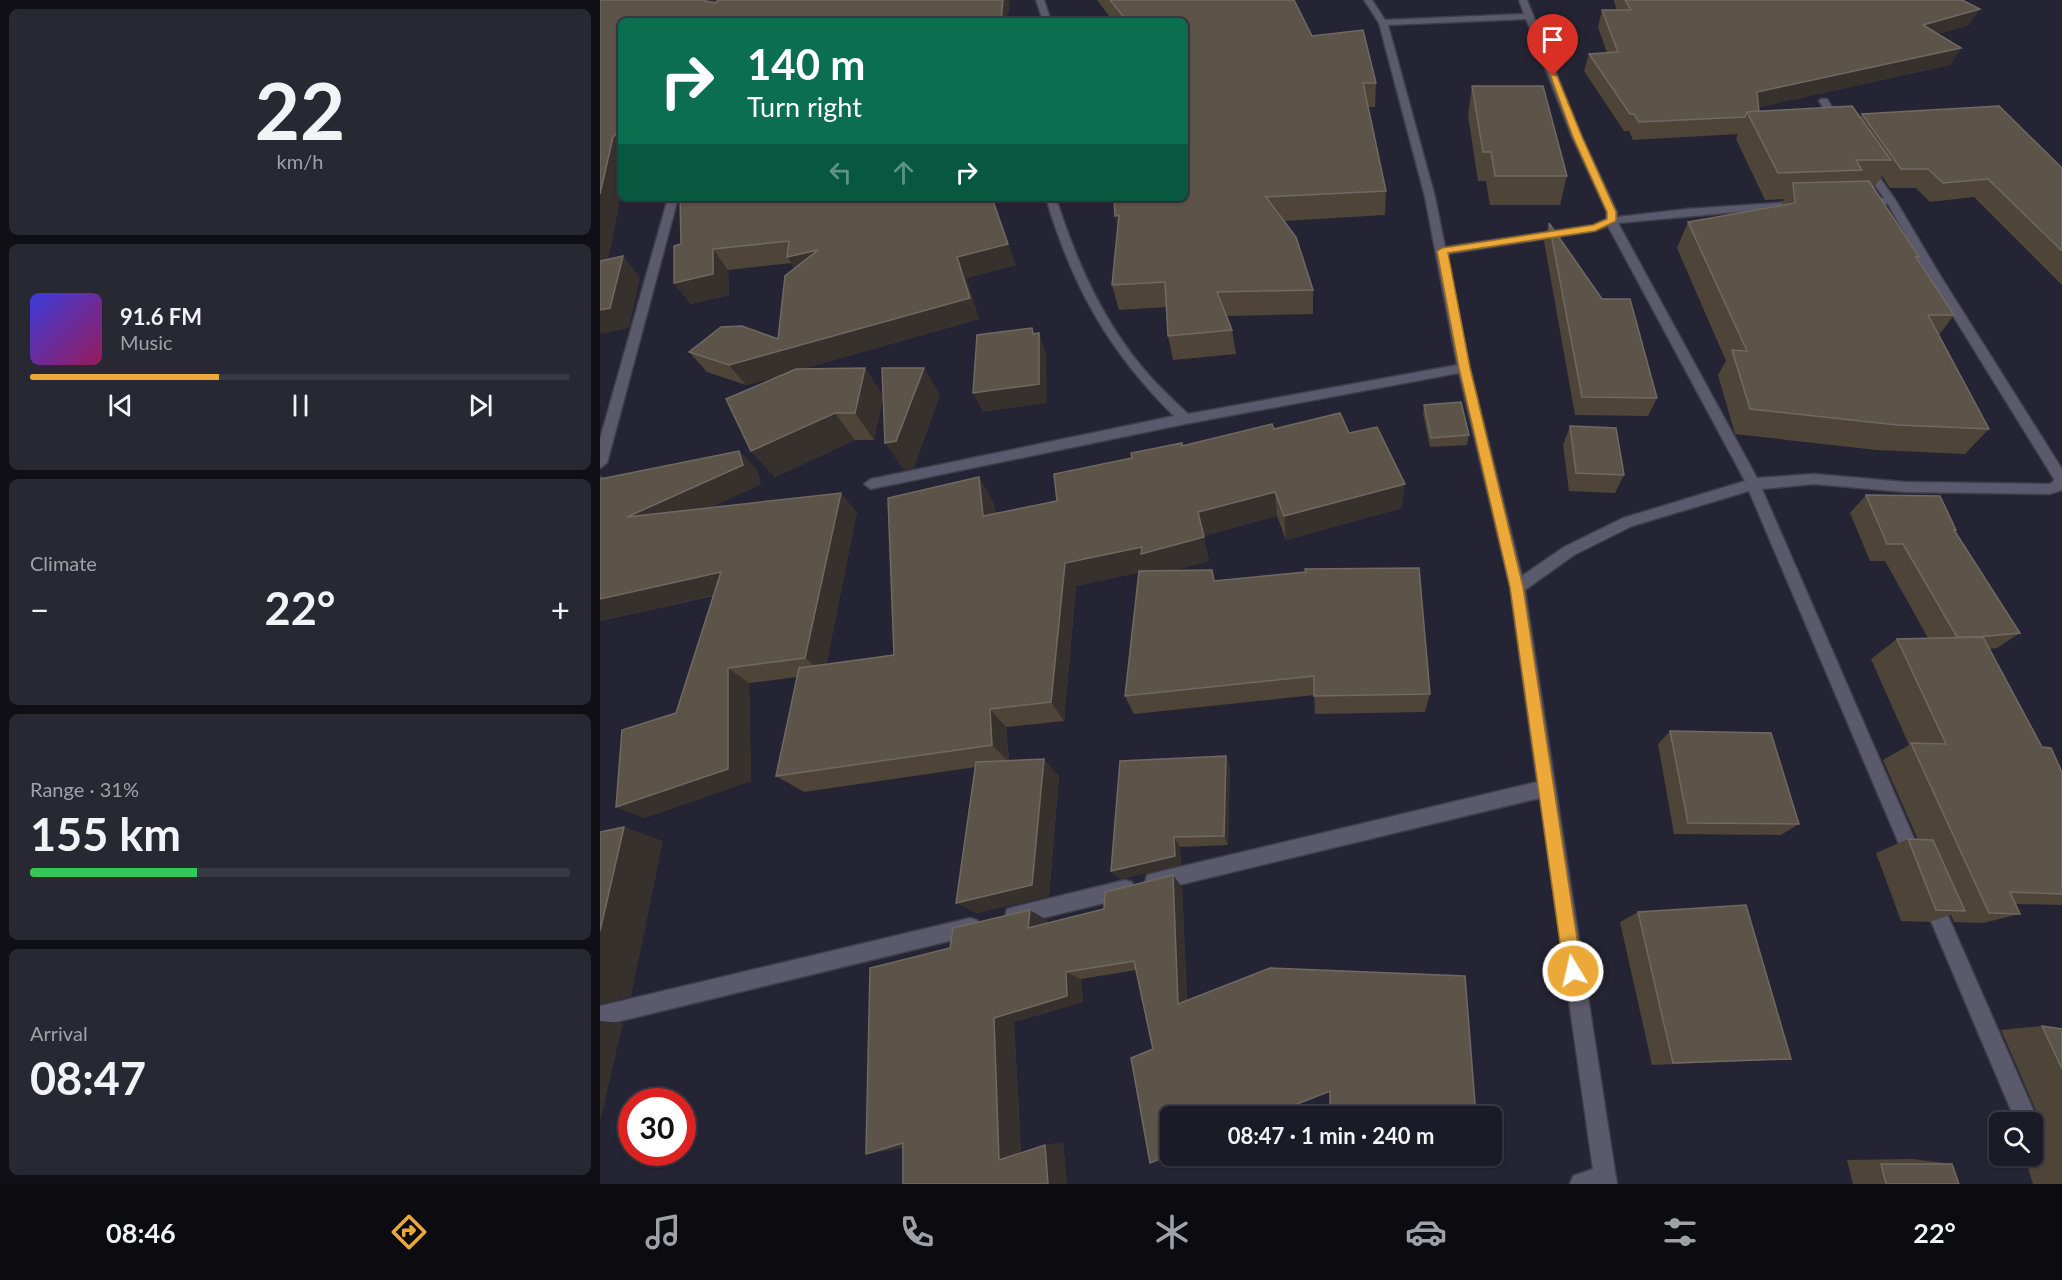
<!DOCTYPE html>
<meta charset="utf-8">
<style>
body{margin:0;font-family:Lato,sans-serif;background:#282833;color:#f1f3f6;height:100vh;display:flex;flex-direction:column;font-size:22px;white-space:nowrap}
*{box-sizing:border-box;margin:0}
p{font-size:20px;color:#a0a1a7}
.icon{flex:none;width:33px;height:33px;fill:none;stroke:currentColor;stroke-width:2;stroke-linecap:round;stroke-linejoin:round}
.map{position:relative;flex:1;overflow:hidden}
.panel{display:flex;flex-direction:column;gap:9px;padding:9px;background:#0f0f15;width:600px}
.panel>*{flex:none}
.guide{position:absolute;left:18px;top:18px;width:570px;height:183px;border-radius:9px;box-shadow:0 2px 4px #0004,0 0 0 2px #393944;background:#0b6e4f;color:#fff;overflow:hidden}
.fabs{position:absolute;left:1389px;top:1112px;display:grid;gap:12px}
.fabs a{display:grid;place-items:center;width:54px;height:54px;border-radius:9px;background:#1b1b27;box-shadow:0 2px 4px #0004,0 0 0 2px #393944;font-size:30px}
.speed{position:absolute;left:18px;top:1088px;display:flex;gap:12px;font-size:30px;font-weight:700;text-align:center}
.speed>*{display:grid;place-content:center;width:78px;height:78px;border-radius:50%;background:#1b1b27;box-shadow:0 2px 4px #0004,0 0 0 2px #393944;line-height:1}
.speed .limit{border:9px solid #d22;background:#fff;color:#111}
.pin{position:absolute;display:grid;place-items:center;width:51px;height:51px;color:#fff;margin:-62px -26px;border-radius:50% 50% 50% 0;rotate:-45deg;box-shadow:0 0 6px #0007}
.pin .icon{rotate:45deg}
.me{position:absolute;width:66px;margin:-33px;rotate:351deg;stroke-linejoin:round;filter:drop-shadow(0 0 4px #0008)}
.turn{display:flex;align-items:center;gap:21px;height:126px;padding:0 30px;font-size:27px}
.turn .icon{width:78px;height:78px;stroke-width:2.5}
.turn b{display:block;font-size:42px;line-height:51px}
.lanes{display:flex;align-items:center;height:57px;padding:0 30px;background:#0003;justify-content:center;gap:30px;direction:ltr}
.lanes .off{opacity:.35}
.big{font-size:45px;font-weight:700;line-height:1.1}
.panel .tile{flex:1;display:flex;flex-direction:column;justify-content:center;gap:9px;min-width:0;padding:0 21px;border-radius:9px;background:#282833}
.panel .dial{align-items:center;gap:0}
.dial b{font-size:78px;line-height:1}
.song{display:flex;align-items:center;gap:18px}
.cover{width:72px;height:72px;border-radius:9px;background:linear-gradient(135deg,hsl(240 70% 55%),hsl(330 70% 35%))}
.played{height:6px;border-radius:3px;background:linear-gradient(90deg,#eca93a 35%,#393944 35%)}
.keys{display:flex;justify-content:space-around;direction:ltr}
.heat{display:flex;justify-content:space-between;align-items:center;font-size:33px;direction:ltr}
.charge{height:9px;border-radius:4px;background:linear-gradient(90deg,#34c759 31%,#393944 0)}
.trip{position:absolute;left:560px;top:1106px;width:342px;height:60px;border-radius:9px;background:#1b1b27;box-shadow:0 2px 4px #0004,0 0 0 2px #393944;font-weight:700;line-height:60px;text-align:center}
.dock{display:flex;height:96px;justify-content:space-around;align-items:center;background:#0b0b10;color:#a0a1a7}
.dock .icon{width:42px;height:42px}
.dock .active{color:#eca93a}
.dock b{font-size:27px;color:#f1f3f6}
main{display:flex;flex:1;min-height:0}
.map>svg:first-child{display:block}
</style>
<main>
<section class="panel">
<div class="tile dial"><b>22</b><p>km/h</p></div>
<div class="tile">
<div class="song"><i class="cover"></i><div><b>91.6 FM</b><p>Music</p></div></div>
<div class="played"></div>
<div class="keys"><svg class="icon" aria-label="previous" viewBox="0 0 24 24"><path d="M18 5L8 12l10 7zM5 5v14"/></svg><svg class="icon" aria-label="pause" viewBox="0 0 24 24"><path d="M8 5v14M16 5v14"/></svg><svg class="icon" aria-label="next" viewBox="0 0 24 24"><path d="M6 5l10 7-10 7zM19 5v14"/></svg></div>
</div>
<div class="tile"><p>Climate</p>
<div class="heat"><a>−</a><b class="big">22°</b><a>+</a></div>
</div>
<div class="tile"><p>Range · 31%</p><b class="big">155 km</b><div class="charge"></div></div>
<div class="tile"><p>Arrival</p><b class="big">08:47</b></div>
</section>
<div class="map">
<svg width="1462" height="1184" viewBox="0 0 1462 1184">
<rect width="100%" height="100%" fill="#242434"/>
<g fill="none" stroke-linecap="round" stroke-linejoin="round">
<!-- minor casing -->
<g stroke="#3e3e4b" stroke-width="3">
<g id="minor">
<polygon points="436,0 444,0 451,21 443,21"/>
<path d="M 764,0 L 772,0 L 785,20 L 924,14 L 919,0 L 927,0 L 982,137 L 1017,212 L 1017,217 L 1087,209 L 1205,201 L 1205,205 L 1201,206 L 1018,223 L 1157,478 L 1214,474 L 1305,482 L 1449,484 L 1453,482 L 1454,479 L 1326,272 L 1288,204 L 1264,205 L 1259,202 L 1264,199 L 1284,198 L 1262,167 L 1267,164 L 1271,165 L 1296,201 L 1338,272 L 1462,469 L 1462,490 L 1450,494 L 1305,492 L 1214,484 L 1162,489 L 1323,859 L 1320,865 L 1314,868 L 1308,865 L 1149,491 L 1032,526 L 974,555 L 925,590 L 1017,1184 L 970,1184 L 973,1176 L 993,1169 L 940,798 L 554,891 L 547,889 L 545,882 L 547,875 L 554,873 L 937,782 L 910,587 L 859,373 L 585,424 L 271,489 L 264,484 L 271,479 L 574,416 C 509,352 472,286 446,198 L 456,198 C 475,258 501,318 542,367 C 556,384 572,399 588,414 L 857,365 L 825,197 L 779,23 ZM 926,19 L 972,137 L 1007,212 L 1006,219 L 993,225 L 845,247 L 835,197 L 788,25 ZM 1008,226 L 1145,481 L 1023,518 L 964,547 L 922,576 L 870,368 L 847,254 L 995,231 Z"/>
<polygon points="1221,99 1227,99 1243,125 1241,127 1235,127 1219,101"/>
<polygon points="68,198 78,198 7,463 0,468 0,439"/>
<polygon points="525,880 532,882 534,889 532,896 525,898 414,925 407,923 405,916 407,909 414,907"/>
<polygon points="1331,891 1338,893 1435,1114 1438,1122 1435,1130 1432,1130 1432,1122 1416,1122 1322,900 1324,893"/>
<polygon points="370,918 377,920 379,927 377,934 370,936 0,1026 0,1006"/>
</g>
</g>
<!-- minor -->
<use href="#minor" fill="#5a5a6c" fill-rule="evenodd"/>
</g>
<!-- wall -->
<g fill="#4e4437">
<polygon points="497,0 694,0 712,36 776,83 775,107 768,107 786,191 785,215 684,221 713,290 713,314 627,316 632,330 636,354 573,360 568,336 566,307 519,310 512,285 518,228 585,198 585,21 513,21"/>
<polygon points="1014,0 1362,0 1369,25 1338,34 1361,48 1350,65 1159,107 1159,111 1260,118 1262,114 1462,168 1462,285 1374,197 1330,202 1316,188 1290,188 1282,176 1274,188 1273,188 1319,257 1318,259 1354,315 1339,335 1389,429 1365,454 1276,450 1135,434 1118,375 1126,361 1077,248 1088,222 1181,205 1184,199 1165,200 1136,139 1138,134 1033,140 1029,131 1024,131 984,71 989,54 1007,53 998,27 1002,10 1017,10 1014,2"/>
<polygon points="872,86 967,176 960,205 890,205 886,181 878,181 868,115"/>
<polygon points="80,198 416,265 366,278 379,319 202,369 265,368 283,396 274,440 255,440 175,477 151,451 185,374 146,385 107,372 89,352 178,339 194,268 191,263 128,270 129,295 91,304 74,283 81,244"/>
<polygon points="949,223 1002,299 1057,398 1048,416 975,415 944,241"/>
<polygon points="824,405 869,435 867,445 830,447 823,414"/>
<polygon points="970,426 1024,475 1015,493 969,491 963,445"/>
<polygon points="674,429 749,433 802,508 686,540 677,516 603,536 609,561 571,571 614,581 705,572 705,569 830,694 825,712 715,714 714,695 534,714 525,696 539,572 476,586 464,721 406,727 409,761 459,776 449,896 377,913 356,903 376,767 204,792 176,776 197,677 149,683 151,781 44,818 76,713 113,596 0,621 0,475 4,478 139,451 157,470 161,484 109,508 257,512 226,665 294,655 379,477 393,502 395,513 457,501 532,458 582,446"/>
<polygon points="1266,495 1356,530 1354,531 1420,633 1397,648 1389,649 1442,747 1462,772 1462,905 1416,904 1420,914 1383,923 1354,922 1351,915 1329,922 1301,921 1276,853 1308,839 1318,840 1283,760 1309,745 1271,659 1297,639 1328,638 1285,561 1270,561 1250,513"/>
<polygon points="1070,731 1199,824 1181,835 1074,834 1058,744"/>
<polygon points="626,756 630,768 628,845 580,847 581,865 520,879"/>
<polygon points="582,887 587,1001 730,1091 553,1049 536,970 481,979 483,1002 414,1022 421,1153 463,1142 467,1184 303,1184 303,1148 296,1149 266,1154 350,948 447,920 446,923 504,909"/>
<polygon points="1038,912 1191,1059 1052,1065 1020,922"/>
<polygon points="1442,1026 1462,1029 1462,1184 1433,1184 1424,1155 1432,1155 1432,1124 1440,1125 1437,1113 1401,1030"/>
<polygon points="1313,1159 1352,1164 1359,1184 1253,1184 1247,1160"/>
</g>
<!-- shaded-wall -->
<g fill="#37312e">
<polygon points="106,0 122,0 117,21 105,1"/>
<polygon points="397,0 410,0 409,12 408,13 409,21 401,21"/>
<polygon points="1380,9 1369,25 1313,42 1323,25"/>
<polygon points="1361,48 1350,65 1149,109 1157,92"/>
<polygon points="21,130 21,196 3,285 0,281 0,194 13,137"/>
<polygon points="392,198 416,265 366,278 379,319 146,385 129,365 357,257"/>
<polygon points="519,215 521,241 515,216"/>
<polygon points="113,249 128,270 129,295 91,304 74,283"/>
<polygon points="218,250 201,278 187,257"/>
<polygon points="23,256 40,277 29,328 0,334 0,310"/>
<polygon points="432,328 439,346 439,333 446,353 447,403 383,412 373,393 433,334"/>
<polygon points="265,368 283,396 274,440 255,413"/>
<polygon points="324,368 340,395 314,468 304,470 285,443"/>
<polygon points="235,413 255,440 175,477 151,451"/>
<polygon points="139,451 157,470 161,484 49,535 27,517"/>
<polygon points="379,477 393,502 398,540 383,516"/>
<polygon points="805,484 802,508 686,540 684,516"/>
<polygon points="675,492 677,516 603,536 598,512"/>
<polygon points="241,493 257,512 224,674 205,658"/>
<polygon points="604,537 609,561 549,577 547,571 476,586 464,721 451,702 465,563 542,547"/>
<polygon points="121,572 141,589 0,621 0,599"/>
<polygon points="128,668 149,683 151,781 44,818 16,807"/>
<polygon points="390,709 406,727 409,762 392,745"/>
<polygon points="626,756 630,768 628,845 624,836"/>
<polygon points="444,759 459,776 449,896 377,913 356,903"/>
<polygon points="24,827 63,841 31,996 0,1005 0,931"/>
<polygon points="574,837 580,847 581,865 520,879 511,871"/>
<polygon points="573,875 582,887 587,1009 578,1004"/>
<polygon points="430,910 447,920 445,937 428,928"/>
<polygon points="466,972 481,979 483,1002 414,1022 421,1155 399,1160 394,1018"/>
<polygon points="0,1021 23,1023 0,1122"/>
<polygon points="330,1140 296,1149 266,1154 303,1143"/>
<polygon points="463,1142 467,1184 448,1184 445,1145"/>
</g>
<!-- building -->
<g fill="#5d5449" stroke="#706962" stroke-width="1.5">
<polygon points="0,0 106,0 105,1 116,3 118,0 403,0 401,21 21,21 21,130 13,137 0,194"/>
<polygon points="510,0 694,0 712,36 763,30 776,83 763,83 786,191 666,197 696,237 713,290 617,292 632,330 568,336 565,282 512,285 519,215 515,216 514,198 585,198 585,21 527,21"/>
<polygon points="1025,0 1362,0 1380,9 1323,25 1361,48 1157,92 1159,111 1147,112 1145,117 1039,122 1034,114 1030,114 989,54 1018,52 1002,10 1031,10"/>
<polygon points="872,86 943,86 967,176 895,176 891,152 883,152"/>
<polygon points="1252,106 1291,160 1256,160 1262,170 1178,173 1147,112"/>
<polygon points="1399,106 1462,168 1462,251 1388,179 1343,183 1328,169 1301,169 1262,114"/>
<polygon points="1269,181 1319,257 1316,257 1354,315 1328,315 1389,429 1297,425 1150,409 1132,350 1147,351 1088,222 1195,203 1193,183"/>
<polygon points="80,198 392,198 408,244 357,257 370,298 129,365 89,352 121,327 142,326 178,339 185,276 218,250 187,257 189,241 113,249 113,274 74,283 74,246 81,244"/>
<polygon points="949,223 1002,299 1030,299 1057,398 982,397"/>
<polygon points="23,256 10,308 0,310 0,261"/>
<polygon points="432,328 433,334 439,333 439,384 373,393 377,335"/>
<polygon points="265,368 255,413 235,413 151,451 126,399 196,369"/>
<polygon points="282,368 324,368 296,441 285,443"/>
<polygon points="861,402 869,435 831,438 824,405"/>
<polygon points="740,413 749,433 777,427 805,484 684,516 675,492 598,512 604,537 541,554 542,547 465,563 451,702 390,709 392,745 176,776 199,668 294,655 288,498 379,477 383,516 457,501 454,474 532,458 531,453 582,443 582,446 672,424 674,429"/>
<polygon points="970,426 1016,428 1024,475 976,473"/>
<polygon points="139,451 143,465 27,517 241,493 205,658 128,668 128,769 16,807 22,730 76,713 121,572 0,599 0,479"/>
<polygon points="1266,495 1340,496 1356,530 1354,530 1420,633 1378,637 1357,637 1303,544 1287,544"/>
<polygon points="819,568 830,694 714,696 714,676 525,696 539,571 612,570 614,581 706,572 705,569"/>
<polygon points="1383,637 1442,747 1451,748 1462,772 1462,894 1410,892 1420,914 1389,913 1315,752 1311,743 1346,744 1297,639"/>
<polygon points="1070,731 1171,733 1199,824 1088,823"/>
<polygon points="626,756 624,836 574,837 575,856 511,871 520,761"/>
<polygon points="444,759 432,885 356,903 376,762"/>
<polygon points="24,827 0,931 0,832"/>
<polygon points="1308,839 1333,840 1365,911 1336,910"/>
<polygon points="573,875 578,1004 670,968 865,976 876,1116 809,1116 730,1111 730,1091 667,1116 570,1116 570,1155 550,1163 531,1058 553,1049 534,961 466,972 467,996 394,1018 399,1160 445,1145 448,1184 303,1184 303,1143 266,1154 270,968 350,948 353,928 430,910 428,928 504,909 505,892"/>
<polygon points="1146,905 1191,1059 1073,1063 1038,912"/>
<polygon points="1442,1026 1462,1029 1462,1069"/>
<polygon points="1281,1164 1352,1164 1359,1184 1286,1184"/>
</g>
<!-- route -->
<polygon fill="#eca93a" stroke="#996e26" stroke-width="1.5" points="950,74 957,76 982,137 1016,212 1016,221 995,231 848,253 870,368 923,587 982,971 979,977 973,980 967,977 964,971 910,587 859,368 837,251 842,248 993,225 1007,219 1007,212 973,137"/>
</svg>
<div class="fabs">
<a><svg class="icon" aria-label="search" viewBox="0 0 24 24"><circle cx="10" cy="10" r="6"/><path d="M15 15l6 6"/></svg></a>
</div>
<div class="speed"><div class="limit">30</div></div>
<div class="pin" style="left:953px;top:76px;background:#d93025"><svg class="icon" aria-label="arrive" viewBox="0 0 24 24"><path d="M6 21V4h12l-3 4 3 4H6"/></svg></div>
<svg class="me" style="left:973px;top:971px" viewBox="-20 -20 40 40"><circle r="17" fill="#eca93a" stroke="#fff" stroke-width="3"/><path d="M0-11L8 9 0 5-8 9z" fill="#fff"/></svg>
<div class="trip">08:47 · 1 min · 240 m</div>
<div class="guide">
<div class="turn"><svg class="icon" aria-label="right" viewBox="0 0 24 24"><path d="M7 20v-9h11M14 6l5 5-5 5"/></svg><div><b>140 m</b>Turn right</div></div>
<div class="lanes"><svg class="icon off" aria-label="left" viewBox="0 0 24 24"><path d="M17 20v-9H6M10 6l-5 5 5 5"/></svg><svg class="icon off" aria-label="ahead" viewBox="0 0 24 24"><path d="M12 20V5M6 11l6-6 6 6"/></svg><svg class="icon" aria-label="right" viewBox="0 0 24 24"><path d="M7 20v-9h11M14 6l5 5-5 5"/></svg></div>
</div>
</div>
</main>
<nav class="dock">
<b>08:46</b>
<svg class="icon active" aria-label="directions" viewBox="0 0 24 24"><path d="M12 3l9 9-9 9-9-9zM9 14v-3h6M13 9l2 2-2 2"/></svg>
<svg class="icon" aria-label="music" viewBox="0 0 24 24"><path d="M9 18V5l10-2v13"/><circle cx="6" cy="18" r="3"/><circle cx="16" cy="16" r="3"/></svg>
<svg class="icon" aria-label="phone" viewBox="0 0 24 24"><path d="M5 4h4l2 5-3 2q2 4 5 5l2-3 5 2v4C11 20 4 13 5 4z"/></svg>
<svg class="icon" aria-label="climate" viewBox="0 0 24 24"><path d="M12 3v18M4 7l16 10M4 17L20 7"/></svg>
<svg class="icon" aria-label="car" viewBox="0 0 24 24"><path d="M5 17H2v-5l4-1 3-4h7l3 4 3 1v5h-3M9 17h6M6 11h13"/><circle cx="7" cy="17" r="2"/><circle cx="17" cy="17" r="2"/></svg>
<svg class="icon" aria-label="filters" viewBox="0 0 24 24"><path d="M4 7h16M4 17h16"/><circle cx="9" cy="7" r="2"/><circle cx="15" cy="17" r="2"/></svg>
<b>22°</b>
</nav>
